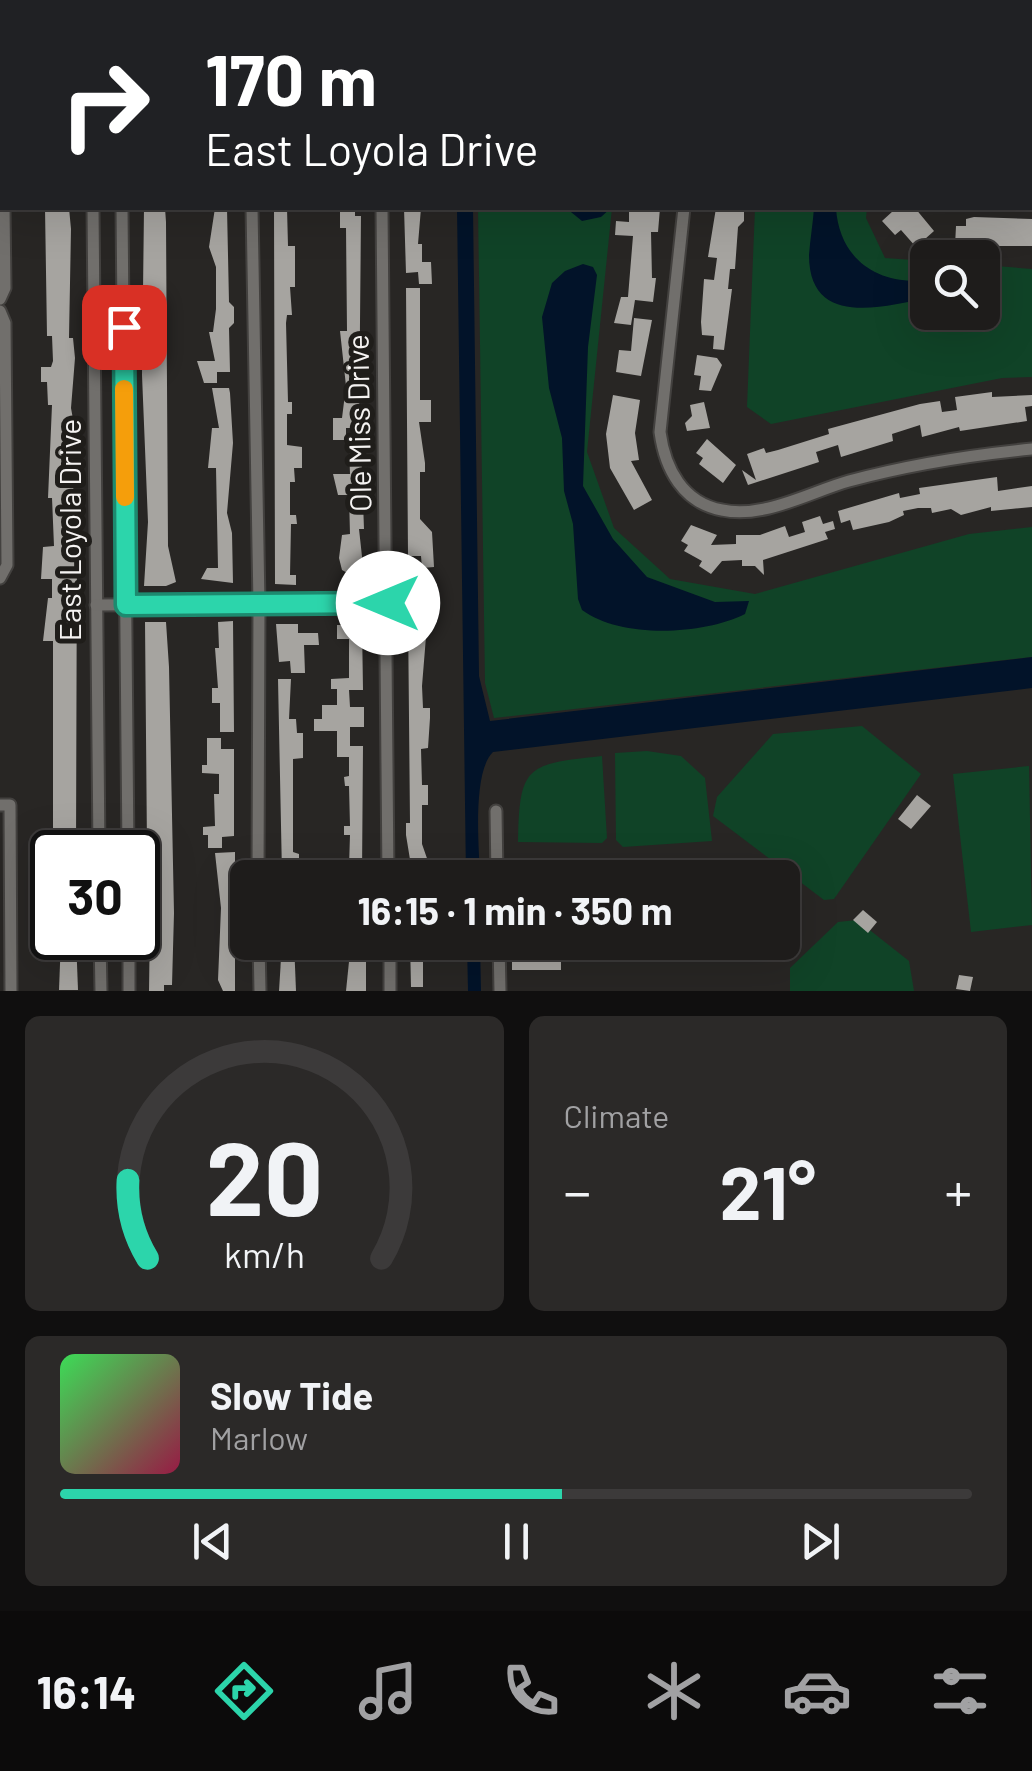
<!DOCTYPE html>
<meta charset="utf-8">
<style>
body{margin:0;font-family:Barlow,sans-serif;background:#2b2928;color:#f1f3f6;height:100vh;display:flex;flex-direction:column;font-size:38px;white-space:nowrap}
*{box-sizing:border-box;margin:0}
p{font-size:32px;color:#a1a1a3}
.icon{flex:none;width:55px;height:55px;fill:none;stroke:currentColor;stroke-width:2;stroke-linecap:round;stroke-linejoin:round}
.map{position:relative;height:991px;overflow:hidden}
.side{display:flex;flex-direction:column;gap:25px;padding:25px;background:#100f0f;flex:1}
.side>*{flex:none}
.guide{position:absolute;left:0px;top:0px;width:1032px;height:210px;box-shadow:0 10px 40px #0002,0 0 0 2px #3c3a3a;background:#202124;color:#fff;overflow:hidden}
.buttons{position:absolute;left:910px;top:240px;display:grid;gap:20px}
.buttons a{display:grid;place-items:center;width:90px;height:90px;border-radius:15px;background:#1e1c1b;box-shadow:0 10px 40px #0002,0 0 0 2px #3c3a3a;font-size:50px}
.speed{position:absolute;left:30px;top:830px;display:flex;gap:20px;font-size:50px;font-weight:700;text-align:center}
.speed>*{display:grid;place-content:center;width:130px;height:130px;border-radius:50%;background:#1e1c1b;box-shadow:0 10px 40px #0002,0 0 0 2px #3c3a3a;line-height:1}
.speed .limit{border:5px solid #111;border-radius:15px;background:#fff;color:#111}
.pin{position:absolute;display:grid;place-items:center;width:85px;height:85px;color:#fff;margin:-42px;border-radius:20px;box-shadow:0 5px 15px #0006}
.me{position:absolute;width:110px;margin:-55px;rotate:270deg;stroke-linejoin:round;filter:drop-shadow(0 0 8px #0008)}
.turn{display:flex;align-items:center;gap:35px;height:210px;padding:0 40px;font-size:45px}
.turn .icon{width:130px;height:130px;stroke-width:2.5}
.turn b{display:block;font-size:70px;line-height:85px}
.big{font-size:75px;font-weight:700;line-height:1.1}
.side .card{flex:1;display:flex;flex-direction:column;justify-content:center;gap:15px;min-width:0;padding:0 35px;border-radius:15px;background:#2b2928}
.side .dial{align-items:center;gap:0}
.dial svg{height:260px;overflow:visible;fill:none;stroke:#3c3a3a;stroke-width:7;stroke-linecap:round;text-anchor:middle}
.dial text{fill:#f1f3f6;stroke:none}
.song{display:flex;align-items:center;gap:30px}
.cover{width:120px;height:120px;border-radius:15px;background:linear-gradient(135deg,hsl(130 70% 55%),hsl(340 70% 35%))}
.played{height:10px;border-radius:5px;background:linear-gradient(90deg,#2cd5ab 55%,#3c3a3a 55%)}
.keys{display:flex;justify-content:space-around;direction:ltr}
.heat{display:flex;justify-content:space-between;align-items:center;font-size:55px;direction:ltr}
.side .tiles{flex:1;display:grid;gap:25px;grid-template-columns:1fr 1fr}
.card:last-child{grid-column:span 2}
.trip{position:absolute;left:230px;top:860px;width:570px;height:100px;border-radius:15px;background:#1e1c1b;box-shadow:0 10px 40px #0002,0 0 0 2px #3c3a3a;font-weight:700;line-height:100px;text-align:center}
.tabs{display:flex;height:160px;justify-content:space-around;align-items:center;background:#0c0b0b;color:#a1a1a3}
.tabs .icon{width:70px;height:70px}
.tabs .current{color:#2cd5ab}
.tabs b{font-size:45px;color:#f1f3f6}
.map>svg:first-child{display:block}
</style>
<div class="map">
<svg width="1032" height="991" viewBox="0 0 1032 991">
<rect width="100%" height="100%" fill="#282624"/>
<!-- green -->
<g fill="#104327">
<polygon points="478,208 612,208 587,452 614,528 670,579 755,594 969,534 1032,527 1032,657 494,718 485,683"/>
<polygon points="755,208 867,208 866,218 885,258 927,261 928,312 982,312 983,265 1032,269 1032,377 1002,378 771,424 747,407"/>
<polygon points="862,726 921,774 834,899 824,900 713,816 717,797 773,734"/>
<polygon points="647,751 681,756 705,778 712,841 623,847 616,840 615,753"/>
<path d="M 602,756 L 607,838 L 602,843 L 518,842 C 519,765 527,764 602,756 Z"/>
<polygon points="1029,766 1032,925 971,932 953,774"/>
<polygon points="857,920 909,961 914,991 790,991 790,968 838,922"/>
</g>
<!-- water -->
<g fill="#021329">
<path d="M 457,208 L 473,208 L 479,676 L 490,721 L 1032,657 L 1032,688 L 493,752 C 472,772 479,848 480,877 L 466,877 Z"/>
<polygon points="566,208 611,208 601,217 582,221"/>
<path d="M 814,208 L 836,208 C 839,258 877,286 927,280 L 927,298 C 883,307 809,328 809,255 C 810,240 813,223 814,208 Z"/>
<path d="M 583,264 L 593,267 L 597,275 L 588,347 L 583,486 L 613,539 L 647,577 L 715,602 L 749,601 L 745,614 C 703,635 621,639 582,610 L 578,599 L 573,524 L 564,491 L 562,438 L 549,388 L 542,317 L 552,283 L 565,271 Z"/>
<polygon points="467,943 480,943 481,991 468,991"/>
</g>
<!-- building -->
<g fill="#a6a4a0">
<polygon points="45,208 69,208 71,229 69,338 73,338 75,358 71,408 76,436 72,474 77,529 76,852 53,852 53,641 43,641 48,598 52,598 52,579 41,579 43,547 54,546 52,498 48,498 52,405 48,405 47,382 41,382 41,367 51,367 53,361 52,336 47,336"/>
<polygon points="144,208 165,208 166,222 168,546 176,582 166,586 144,586 148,522 142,375"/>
<polygon points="215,208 227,208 229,302 234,307 234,323 229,328 230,372 217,372 217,383 204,383 197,361 215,361 209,332 213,332 216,309 216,267 209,247"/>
<polygon points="274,208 287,208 288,246 295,246 295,287 290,287 292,315 287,315 286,323 288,402 292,402 292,414 287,414 287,445 302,447 302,468 294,468 295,482 290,482 290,515 296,515 297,524 291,524 290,575 296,575 296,585 275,584"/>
<polygon points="340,208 355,208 355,216 361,216 359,428 346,428 346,440 333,440 333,418 342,418 346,386 340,331 347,331 346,228 340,228"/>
<polygon points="404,208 421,208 418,244 422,244 422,262 431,262 432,284 419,284 418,272 406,273"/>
<polygon points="636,208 660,208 658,232 651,232 652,278 656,278 653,302 635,300 631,325 614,323 621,297 628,297 633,236 615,235 616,221 629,222 629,210"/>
<polygon points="716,208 744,208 744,221 738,227 735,269 730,269 728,289 732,289 724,350 713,349 714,336 702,335 701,322 704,279 714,280 717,258 708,257"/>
<polygon points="889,208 915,208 934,231 916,247 901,230 895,235 882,221 893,211"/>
<polygon points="974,217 1032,219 1032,246 955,246 956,226 966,226 966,219"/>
<polygon points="406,288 420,288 420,400 431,400 431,422 419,422 425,463 425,472 420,472 420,519 432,532 434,567 422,568 421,556 408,556"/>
<polygon points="634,318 652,320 641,376 616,372 619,350 631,351"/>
<polygon points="697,355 717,358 722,365 711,391 699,390 701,376 694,375"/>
<polygon points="212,388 229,388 230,393 233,443 227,513 232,533 233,583 201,579 207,568 218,568 216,468 208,468 212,428 219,428"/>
<polygon points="992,392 992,397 1032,395 1032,406 1025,407 1027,421 960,431 959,427 922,437 920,425 892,434 893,441 841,457 838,445 816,452 819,462 748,485 742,470 756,480 747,454 764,448 766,453 778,450 829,434 828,429 920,404 940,401 942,412 957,410 955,397"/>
<polygon points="613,395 640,400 635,433 639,460 631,461 652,500 634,510 610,468 606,434"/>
<polygon points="704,402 710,428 687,431 685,423 692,416 690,405"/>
<polygon points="707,439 736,465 723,483 699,464 703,458 696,453"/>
<polygon points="349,446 361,446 364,529 359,529 365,584 351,584 351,575 342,570 339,558 342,535 350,534 349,495 338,495 333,474 350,474"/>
<polygon points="997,477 998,491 1032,486 1032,507 991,511 991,507 961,515 951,509 932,513 931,508 918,508 903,511 904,515 889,522 853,530 850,520 841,523 838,511 899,493 900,498 920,494 919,488"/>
<polygon points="820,516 823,524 833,521 835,529 825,532 828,539 763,560 764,575 755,566 742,566 742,560 722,561 711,574 699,566 702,561 684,551 688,545 681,541 691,525 717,535 711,545 736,544 736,535 760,535 785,526 789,537 805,532 802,522"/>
<polygon points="409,572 421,572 422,596 410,596"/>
<polygon points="428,612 422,686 423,708 430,708 430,718 428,748 421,749 422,785 428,785 428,805 422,805 422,844 430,867 427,878 413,878 406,835 406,823 410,823 408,613"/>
<polygon points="233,621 234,732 220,732 220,703 212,703 212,688 218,688 215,648 219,648 218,622"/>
<polygon points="145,622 166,622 169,667 174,913 172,985 164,985 164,991 149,991 151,848 147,848"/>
<polygon points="276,624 298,624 298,633 318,633 319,645 304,645 305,673 291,673 290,661 279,662"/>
<polygon points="337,625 362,625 363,690 349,690 350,707 364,707 364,727 350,727 350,746 363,746 362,874 282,874 278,679 291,679 289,719 296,719 297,733 303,733 303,758 293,759 293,852 299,854 299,865 349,867 350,835 344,835 344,826 350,826 349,786 345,786 344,777 349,776 349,757 337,757 337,731 314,731 314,719 322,719 322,705 337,705 337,689 331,689 331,679 349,678 349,639 337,639"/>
<polygon points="207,738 221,738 221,749 234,749 234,836 222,837 222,848 208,848 208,835 203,835 203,827 215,826 214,794 219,794 219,774 202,773 202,765 207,765"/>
<polygon points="917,795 931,806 911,829 898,819"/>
<polygon points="235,852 235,991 223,991 218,980 221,908 215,853"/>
<polygon points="863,910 877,922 868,933 853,920"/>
<polygon points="61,938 76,938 78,990 59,990"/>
<polygon points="282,942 294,942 296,991 279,991"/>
<polygon points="351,942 366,942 366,991 346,991"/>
<polygon points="410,942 432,943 432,956 423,960 423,987 411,987"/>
<rect x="512" y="942" width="49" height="28"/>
<polygon points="959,975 973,977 970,991 956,989"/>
</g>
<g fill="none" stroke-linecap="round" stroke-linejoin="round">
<!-- minor casing -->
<g stroke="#43413f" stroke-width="15">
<g id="minor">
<polyline points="91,0 91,2"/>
<polyline points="121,0 121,2"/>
<polyline points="250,0 250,2"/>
<polyline points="380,0 380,2"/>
<polyline points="681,0 681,2"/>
<polyline points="959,0 959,2"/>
<polyline points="0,40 2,60"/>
<polyline points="1030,191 1032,191"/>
<polyline points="93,208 99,852"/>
<polyline points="122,208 128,852"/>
<polyline points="252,208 259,604 258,878"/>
<polyline points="382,208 388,878"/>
<path d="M 684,208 L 660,432 C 665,469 683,503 722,510 C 764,519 810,492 849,481 C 908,465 971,455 1032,449"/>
<polyline points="0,299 5,288 4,208"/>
<polyline points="0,311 5,323 7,565 0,578"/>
<polyline points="96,605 388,603"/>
<polyline points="0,805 10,805 11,991"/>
<polyline points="496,811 497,878"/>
<polyline points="100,938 101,991"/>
<polyline points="129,938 129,991"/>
<polyline points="259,942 260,991"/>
<polyline points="390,942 390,991"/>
<polyline points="499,942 500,991"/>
</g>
</g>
<!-- minor -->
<use href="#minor" stroke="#716f6c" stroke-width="11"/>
</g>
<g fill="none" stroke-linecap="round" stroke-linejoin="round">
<!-- route casing -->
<g stroke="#1d8a6f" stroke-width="25">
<polyline id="route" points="124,327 126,605 388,603"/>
</g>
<!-- route -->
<use href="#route" stroke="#2cd5ab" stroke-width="18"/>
<!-- slow -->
<polyline stroke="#f59e0b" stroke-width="18" points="124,389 125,497"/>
</g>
<g text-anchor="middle" stroke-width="10" stroke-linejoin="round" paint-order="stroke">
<!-- street labels -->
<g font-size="30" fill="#f5f3f2" stroke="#1f1d1a">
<text transform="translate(360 423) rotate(-91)" y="10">Ole Miss Drive</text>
<text transform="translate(71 530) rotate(-90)" y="10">East Loyola Drive</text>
</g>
</g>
</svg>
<div class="buttons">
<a><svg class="icon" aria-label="search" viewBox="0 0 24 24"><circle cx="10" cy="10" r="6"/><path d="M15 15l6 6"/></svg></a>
</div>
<div class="speed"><div class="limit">30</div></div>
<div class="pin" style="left:124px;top:327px;background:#d93025"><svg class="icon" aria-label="arrive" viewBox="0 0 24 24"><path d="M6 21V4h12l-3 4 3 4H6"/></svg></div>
<svg class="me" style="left:388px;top:603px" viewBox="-20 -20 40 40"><circle r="19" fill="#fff"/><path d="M0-13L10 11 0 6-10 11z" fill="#2cd5ab"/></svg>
<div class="trip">16:15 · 1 min · 350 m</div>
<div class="guide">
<div class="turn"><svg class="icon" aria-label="right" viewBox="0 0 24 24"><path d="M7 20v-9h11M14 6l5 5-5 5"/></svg><div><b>170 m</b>East Loyola Drive</div></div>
</div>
</div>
<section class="side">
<div class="tiles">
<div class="card dial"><svg viewBox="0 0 100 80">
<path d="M14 69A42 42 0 1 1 86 69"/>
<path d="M14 69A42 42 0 0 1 8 45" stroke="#2cd5ab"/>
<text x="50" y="56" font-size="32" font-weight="700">20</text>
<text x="50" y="72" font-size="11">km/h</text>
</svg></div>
<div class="card"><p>Climate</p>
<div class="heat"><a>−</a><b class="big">21°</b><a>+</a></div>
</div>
<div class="card">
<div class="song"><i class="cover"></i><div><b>Slow Tide</b><p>Marlow</p></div></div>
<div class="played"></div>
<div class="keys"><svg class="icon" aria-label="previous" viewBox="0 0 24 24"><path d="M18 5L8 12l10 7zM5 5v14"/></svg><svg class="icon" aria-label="pause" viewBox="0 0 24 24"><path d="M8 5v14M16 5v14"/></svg><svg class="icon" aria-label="next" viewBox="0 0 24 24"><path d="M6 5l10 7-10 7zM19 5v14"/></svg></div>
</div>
</div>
</section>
<nav class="tabs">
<b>16:14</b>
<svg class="icon current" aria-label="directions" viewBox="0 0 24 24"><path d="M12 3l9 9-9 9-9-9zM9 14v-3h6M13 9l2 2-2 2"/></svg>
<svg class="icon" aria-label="music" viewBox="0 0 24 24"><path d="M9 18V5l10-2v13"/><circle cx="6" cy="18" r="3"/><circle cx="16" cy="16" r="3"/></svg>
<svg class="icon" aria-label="phone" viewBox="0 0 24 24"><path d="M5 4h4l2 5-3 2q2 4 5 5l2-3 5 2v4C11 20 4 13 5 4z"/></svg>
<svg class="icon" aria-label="climate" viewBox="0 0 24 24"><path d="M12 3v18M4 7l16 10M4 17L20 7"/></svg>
<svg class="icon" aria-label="car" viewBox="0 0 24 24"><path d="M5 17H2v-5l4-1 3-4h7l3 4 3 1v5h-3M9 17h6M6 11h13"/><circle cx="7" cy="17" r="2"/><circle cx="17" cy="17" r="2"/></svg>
<svg class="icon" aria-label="filters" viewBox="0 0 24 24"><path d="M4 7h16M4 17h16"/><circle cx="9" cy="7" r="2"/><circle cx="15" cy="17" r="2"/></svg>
</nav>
